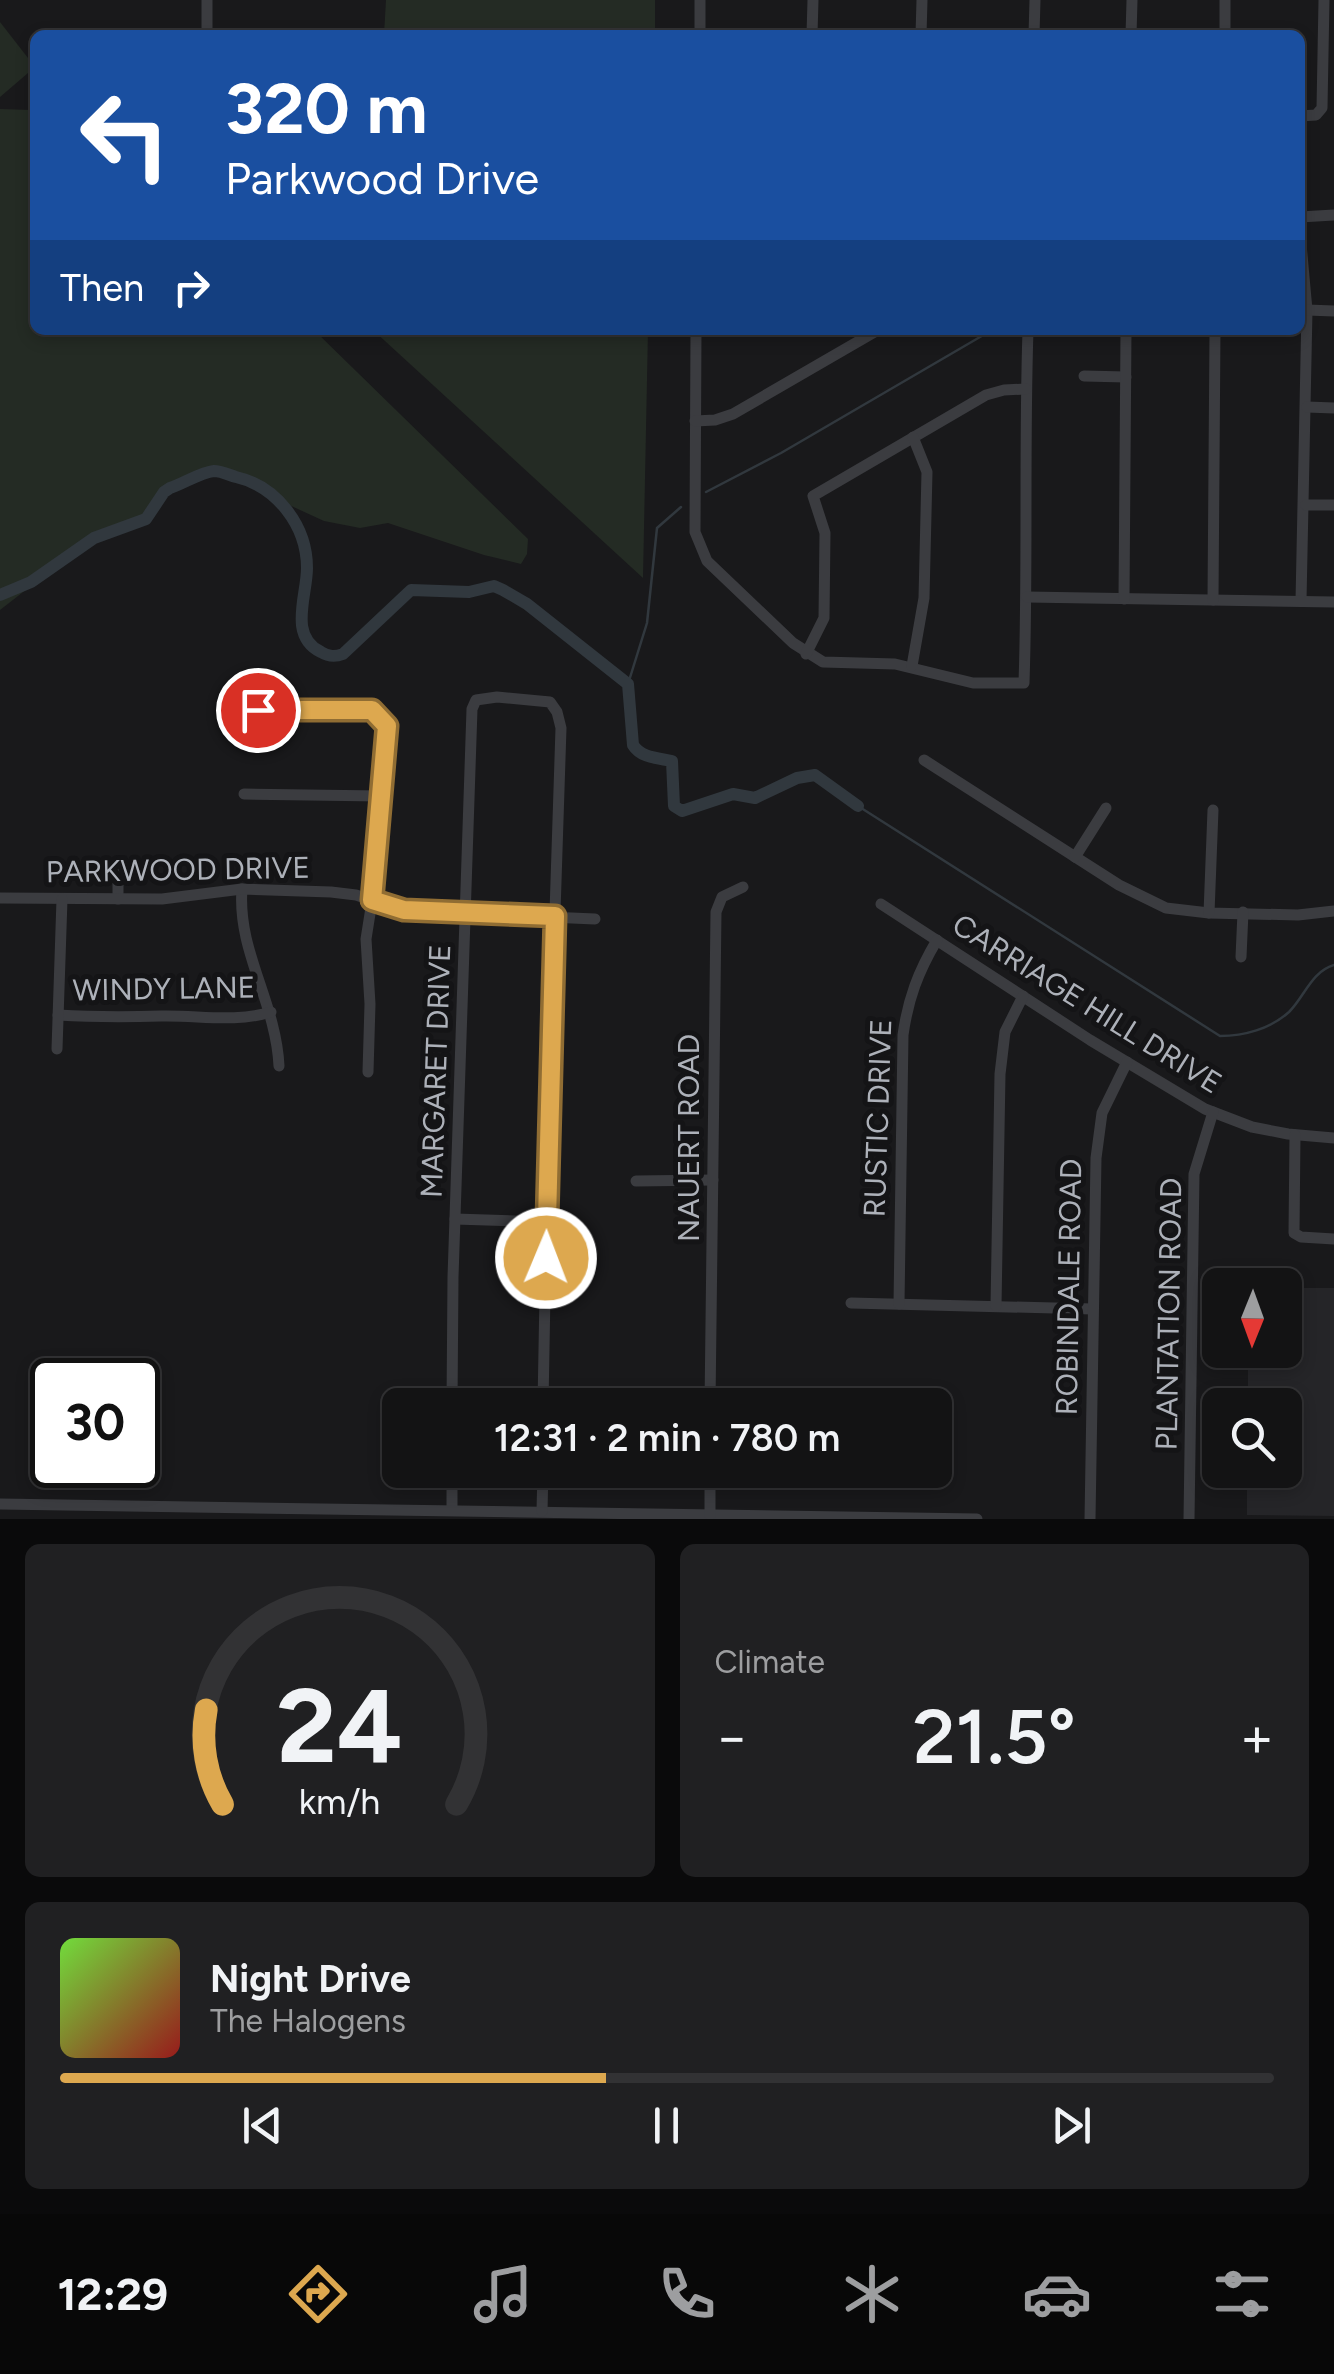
<!DOCTYPE html>
<meta charset="utf-8">
<style>
body{margin:0;font-family:Figtree,sans-serif;background:#202022;color:#f1f3f6;height:100vh;display:flex;flex-direction:column;font-size:38px;white-space:nowrap}
*{box-sizing:border-box;margin:0}
p{font-size:32px;color:#9d9ea0}
.icon{flex:none;width:55px;height:55px;fill:none;stroke:currentColor;stroke-width:2;stroke-linecap:round;stroke-linejoin:round}
.map{position:relative;height:1519px;overflow:hidden}
.panel{display:flex;flex-direction:column;gap:25px;padding:25px;background:#0a0a0b;flex:1}
.panel>*{flex:none}
.hud{position:absolute;left:30px;top:30px;width:1275px;height:305px;border-radius:15px;box-shadow:0 5px 15px #0003,0 0 0 2px #323234;background:#1a4fa0;color:#fff;overflow:hidden}
.needle{width:65px;rotate:181deg}
.controls{position:absolute;left:1202px;top:1268px;display:grid;gap:20px}
.controls a{display:grid;place-items:center;width:100px;height:100px;border-radius:15px;background:#131314;box-shadow:0 5px 15px #0003,0 0 0 2px #323234;font-size:50px}
.speed{position:absolute;left:30px;top:1358px;display:flex;gap:20px;font-size:50px;font-weight:700;text-align:center}
.speed>*{display:grid;place-content:center;width:130px;height:130px;border-radius:50%;background:#131314;box-shadow:0 5px 15px #0003,0 0 0 2px #323234;line-height:1}
.speed .limit{border:5px solid #111;border-radius:15px;background:#fff;color:#111}
.pin{position:absolute;display:grid;place-items:center;width:85px;height:85px;color:#fff;margin:-42px;border:5px solid #fff;border-radius:50%;box-shadow:0 2px 10px #0007}
.me{position:absolute;width:110px;margin:-55px;rotate:1deg;stroke-linejoin:round;filter:drop-shadow(0 0 8px #0008)}
.turn{display:flex;align-items:center;gap:35px;height:210px;padding:0 30px;font-size:45px}
.turn .icon{width:130px;height:130px;stroke-width:2.5}
.turn b{display:block;font-size:70px;line-height:85px}
.then{display:flex;align-items:center;height:95px;padding:0 30px;background:#0003;gap:20px;font-size:38px}
.big{font-size:75px;font-weight:600;line-height:1.1}
.panel .widget{flex:1;display:flex;flex-direction:column;justify-content:center;gap:15px;min-width:0;padding:0 35px;border-radius:15px;background:#202022}
.panel .dial{align-items:center;gap:0}
.dial svg{height:260px;overflow:visible;fill:none;stroke:#323234;stroke-width:7;stroke-linecap:round;text-anchor:middle}
.dial text{fill:#f1f3f6;stroke:none}
.song{display:flex;align-items:center;gap:30px}
.cover{width:120px;height:120px;border-radius:15px;background:linear-gradient(135deg,hsl(100 70% 55%),hsl(0 70% 35%))}
.played{height:10px;border-radius:5px;background:linear-gradient(90deg,#dda84f 45%,#323234 45%)}
.keys{display:flex;justify-content:space-around;direction:ltr}
.heat{display:flex;justify-content:space-between;align-items:center;font-size:55px;direction:ltr}
.panel .tiles{flex:1;display:grid;gap:25px;grid-template-columns:1fr 1fr}
.widget:last-child{grid-column:span 2}
.trip{position:absolute;left:382px;top:1388px;width:570px;height:100px;border-radius:15px;background:#131314;box-shadow:0 5px 15px #0003,0 0 0 2px #323234;font-weight:600;line-height:100px;text-align:center}
.tabs{display:flex;height:160px;justify-content:space-around;align-items:center;background:#080808;color:#9d9ea0}
.tabs .icon{width:70px;height:70px}
.tabs .selected{color:#dda84f}
.tabs b{font-size:45px;color:#f1f3f6}
.map>svg:first-child{display:block}
</style>
<div class="map">
<svg width="1334" height="1519" viewBox="0 0 1334 1519">
<rect width="100%" height="100%" fill="#19191b"/>
<!-- built -->
<polygon fill="#252528" points="1285,1288 1334,1288 1334,1516 1247,1515 1247,1470 1285,1470 1285,1405 1248,1405 1248,1350 1285,1350"/>
<!-- green -->
<g fill="#242b24">
<polygon points="386,0 655,0 655,35 384,35"/>
<polygon points="0,22 35,67 0,97"/>
<polygon points="0,109 31,110 35,330 314,330 528,539 527,554 521,564 484,555 388,523 360,528 324,521 287,504 266,484 232,474 185,478 170,485 153,516 94,537 0,610"/>
<polygon points="373,330 648,330 643,578"/>
</g>
<g fill="none" stroke-linecap="round" stroke-linejoin="round">
<!-- stream -->
<g stroke="#31383e" stroke-width="2.5">
<polyline points="706,492 781,453 992,330"/>
<polyline points="628,684 647,623 657,528 681,507"/>
<path d="M 858,806 L 1220,1036 C 1244,1036 1270,1029 1289,1012 C 1305,996 1311,972 1334,965"/>
</g>
<!-- river -->
<path stroke="#31383e" stroke-width="12" d="M 0,595 L 31,582 L 94,538 L 146,519 L 164,492 L 170,488 C 183,484 201,472 214,471 C 221,471 229,475 236,477 C 276,486 307,525 307,568 C 307,596 288,636 321,652 C 329,657 335,657 343,654 L 411,590 L 469,592 L 494,586 L 503,590 L 527,604 L 628,684 L 633,745 C 641,758 658,758 672,761 L 674,806 L 682,811 L 733,794 L 755,798 L 797,778 L 815,775 L 858,806"/>
<!-- minor -->
<g stroke="#3b3c40" stroke-width="11">
<polyline points="207,35 207,0"/>
<polyline points="700,35 700,0"/>
<polyline points="812,35 813,0"/>
<polyline points="921,35 922,0"/>
<polyline points="1034,35 1035,0"/>
<polyline points="1131,35 1132,0"/>
<polyline points="1225,35 1225,0"/>
<polyline points="1300,116 1316,115 1322,108 1324,0"/>
<polyline points="1300,217 1334,215"/>
<polyline points="1300,233 1307,310 1301,601"/>
<polyline points="1307,310 1334,311"/>
<path d="M 696,330 L 695,532 L 707,561 L 793,643 L 823,662 L 895,664 L 973,683 L 1024,683 C 1028,566 1024,448 1028,330"/>
<polyline points="1084,376 1126,377"/>
<polyline points="1307,407 1334,408"/>
<polyline points="695,421 715,420 733,414 878,330"/>
<polyline points="1306,505 1334,505"/>
<polyline points="1027,597 1334,602"/>
<polyline points="1124,599 1126,330"/>
<polyline points="1213,600 1215,330"/>
<polyline points="806,654 824,618 825,533 813,496 986,395 1004,390 1026,389"/>
<polyline points="912,666 924,598 927,472 913,437"/>
<polyline points="258,709 372,710 378,713 387,726 376,876 366,939 370,1004 368,1072"/>
<polyline points="924,760 1119,885 1166,908 1209,913 1298,915 1334,911"/>
<polyline points="244,794 380,796"/>
<polyline points="1075,857 1106,808"/>
<polyline points="118,863 118,899"/>
<path d="M 242,889 C 237,951 276,1002 279,1066"/>
<polyline points="0,898 162,899 242,889 331,892 356,895 404,911 595,919"/>
<polyline points="881,904 1090,1040 1205,1109 1252,1127 1288,1134 1334,1138"/>
<polyline points="1209,913 1213,810"/>
<polyline points="1241,957 1243,912"/>
<path d="M 58,1015 C 92,1017 127,1017 161,1016 C 199,1015 234,1023 271,1012"/>
<polyline points="57,1049 62,899"/>
<polyline points="1295,1135 1294,1233 1301,1237 1334,1239"/>
<polyline points="636,1181 713,1180"/>
<polyline points="455,1219 546,1222"/>
<polyline points="851,1303 1093,1309"/>
<path d="M 899,1304 L 903,1035 C 908,999 918,972 937,940"/>
<polyline points="996,1306 1000,1074 1005,1032 1023,996"/>
<polyline points="452,1405 453,1277 472,709 476,700 497,697 550,702 557,712 561,728 548,1127 543,1405"/>
<polyline points="710,1405 716,912 722,897 743,887"/>
<polyline points="452,1470 452,1509"/>
<polyline points="0,1504 977,1519"/>
<polyline points="542,1511 543,1470"/>
<polyline points="710,1515 710,1470"/>
<polyline points="1090,1519 1096,1158 1102,1113 1127,1062"/>
<polyline points="1189,1519 1194,1174 1213,1112"/>
</g>
</g>
<g fill="none" stroke-linecap="round" stroke-linejoin="round">
<!-- route casing -->
<g stroke="#906d33" stroke-width="25">
<polyline id="route" points="258,710 372,710 387,726 372,900 404,910 555,916 546,1258"/>
</g>
<!-- route -->
<use href="#route" stroke="#dda84f" stroke-width="18"/>
</g>
<g text-anchor="middle" stroke-width="10" stroke-linejoin="round" paint-order="stroke">
<!-- street labels -->
<g font-size="30" fill="#adb1b9" stroke="#141416">
<text transform="translate(178 870) rotate(-1)" y="10">PARKWOOD DRIVE</text>
<text transform="translate(164 989) rotate(-1)" y="10">WINDY LANE</text>
<text transform="translate(1087 1004) rotate(32)" y="10">CARRIAGE HILL DRIVE</text>
<text transform="translate(436 1071) rotate(-88)" y="10">MARGARET DRIVE</text>
<text transform="translate(878 1118) rotate(-88)" y="10">RUSTIC DRIVE</text>
<text transform="translate(689 1138) rotate(-90)" y="10">NAUERT ROAD</text>
<text transform="translate(1069 1287) rotate(-89)" y="10">ROBINDALE ROAD</text>
<text transform="translate(1169 1314) rotate(-89)" y="10">PLANTATION ROAD</text>
</g>
</g>
</svg>
<div class="controls">
<a><svg class="needle" viewBox="-14 -14 28 28"><path d="M0-13l5 13h-10z" fill="#e53935"/><path d="M0 13l5-13h-10z" fill="#9d9ea0"/></svg></a>
<a><svg class="icon" aria-label="search" viewBox="0 0 24 24"><circle cx="10" cy="10" r="6"/><path d="M15 15l6 6"/></svg></a>
</div>
<div class="speed"><div class="limit">30</div></div>
<div class="pin" style="left:258px;top:710px;background:#d93025"><svg class="icon" aria-label="arrive" viewBox="0 0 24 24"><path d="M6 21V4h12l-3 4 3 4H6"/></svg></div>
<svg class="me" style="left:546px;top:1258px" viewBox="-20 -20 40 40"><circle r="17" fill="#dda84f" stroke="#fff" stroke-width="3"/><path d="M0-11L8 9 0 5-8 9z" fill="#fff"/></svg>
<div class="trip">12:31 · 2 min · 780 m</div>
<div class="hud">
<div class="turn"><svg class="icon" aria-label="left" viewBox="0 0 24 24"><path d="M17 20v-9H6M10 6l-5 5 5 5"/></svg><div><b>320 m</b>Parkwood Drive</div></div>
<div class="then">Then<svg class="icon" aria-label="right" viewBox="0 0 24 24"><path d="M7 20v-9h11M14 6l5 5-5 5"/></svg></div>
</div>
</div>
<section class="panel">
<div class="tiles">
<div class="widget dial"><svg viewBox="0 0 100 80">
<path d="M14 69A42 42 0 1 1 86 69"/>
<path d="M14 69A42 42 0 0 1 9 40" stroke="#dda84f"/>
<text x="50" y="56" font-size="32" font-weight="700">24</text>
<text x="50" y="72" font-size="11">km/h</text>
</svg></div>
<div class="widget"><p>Climate</p>
<div class="heat"><a>−</a><b class="big">21.5°</b><a>+</a></div>
</div>
<div class="widget">
<div class="song"><i class="cover"></i><div><b>Night Drive</b><p>The Halogens</p></div></div>
<div class="played"></div>
<div class="keys"><svg class="icon" aria-label="previous" viewBox="0 0 24 24"><path d="M18 5L8 12l10 7zM5 5v14"/></svg><svg class="icon" aria-label="pause" viewBox="0 0 24 24"><path d="M8 5v14M16 5v14"/></svg><svg class="icon" aria-label="next" viewBox="0 0 24 24"><path d="M6 5l10 7-10 7zM19 5v14"/></svg></div>
</div>
</div>
</section>
<nav class="tabs">
<b>12:29</b>
<svg class="icon selected" aria-label="directions" viewBox="0 0 24 24"><path d="M12 3l9 9-9 9-9-9zM9 14v-3h6M13 9l2 2-2 2"/></svg>
<svg class="icon" aria-label="music" viewBox="0 0 24 24"><path d="M9 18V5l10-2v13"/><circle cx="6" cy="18" r="3"/><circle cx="16" cy="16" r="3"/></svg>
<svg class="icon" aria-label="phone" viewBox="0 0 24 24"><path d="M5 4h4l2 5-3 2q2 4 5 5l2-3 5 2v4C11 20 4 13 5 4z"/></svg>
<svg class="icon" aria-label="climate" viewBox="0 0 24 24"><path d="M12 3v18M4 7l16 10M4 17L20 7"/></svg>
<svg class="icon" aria-label="car" viewBox="0 0 24 24"><path d="M5 17H2v-5l4-1 3-4h7l3 4 3 1v5h-3M9 17h6M6 11h13"/><circle cx="7" cy="17" r="2"/><circle cx="17" cy="17" r="2"/></svg>
<svg class="icon" aria-label="filters" viewBox="0 0 24 24"><path d="M4 7h16M4 17h16"/><circle cx="9" cy="7" r="2"/><circle cx="15" cy="17" r="2"/></svg>
</nav>
